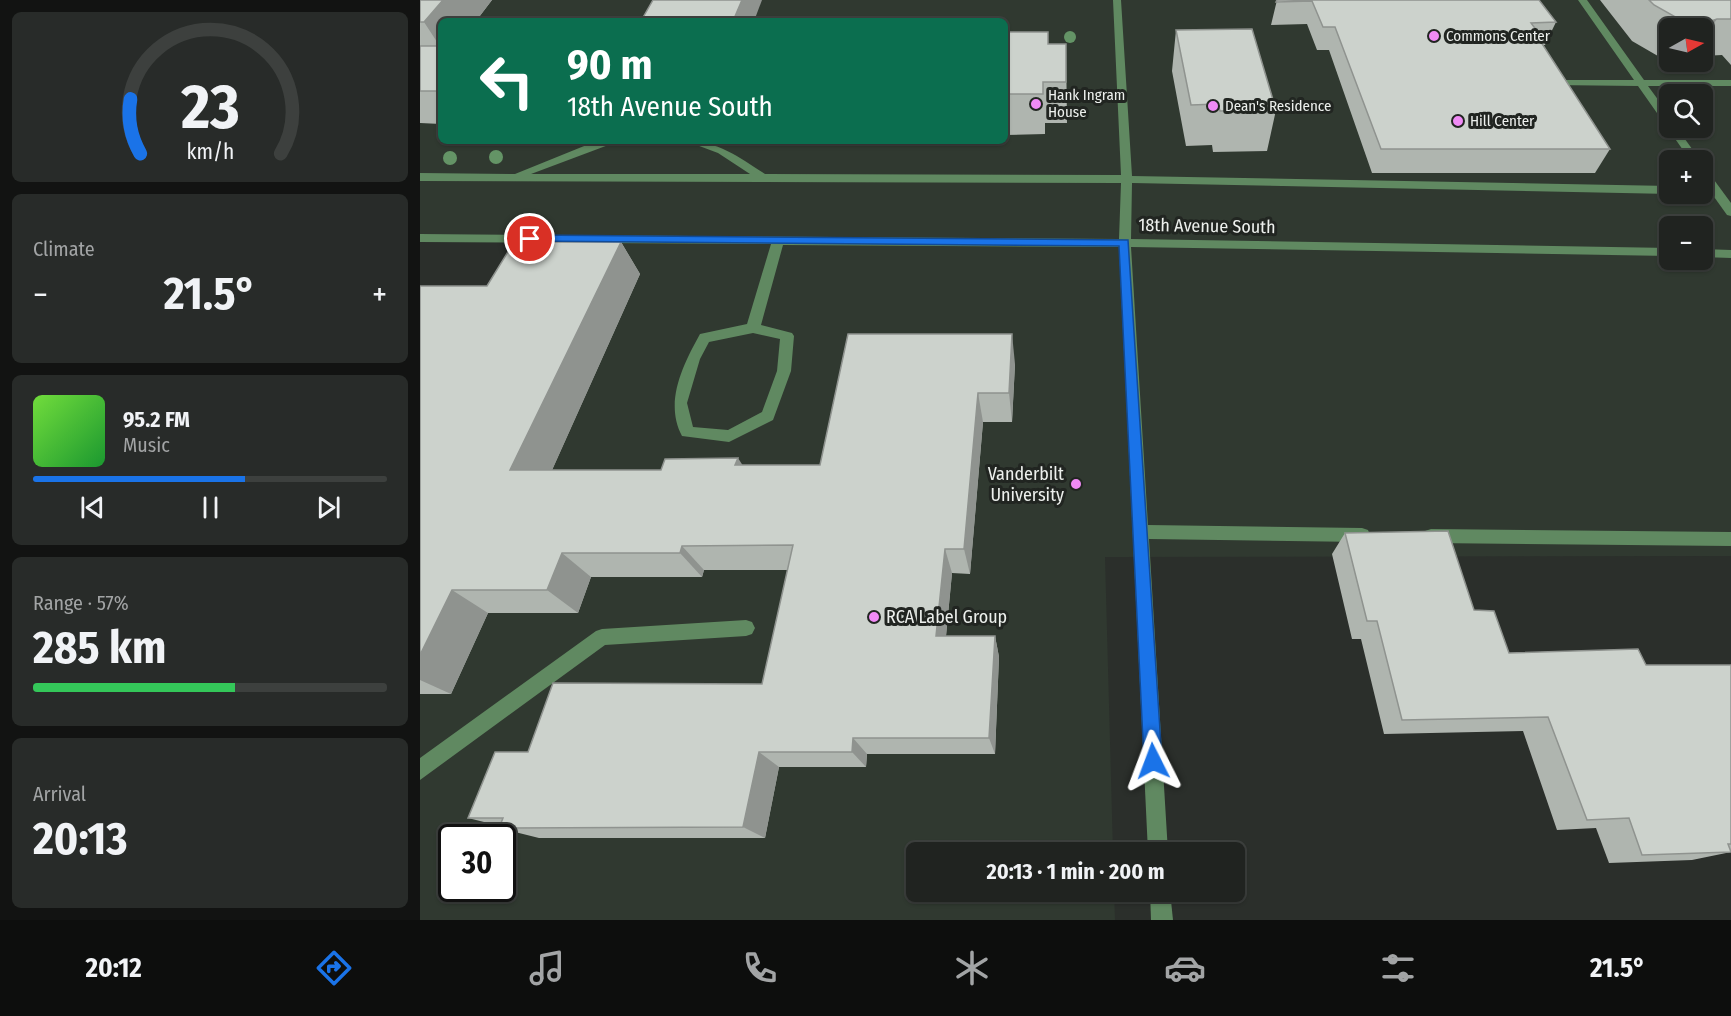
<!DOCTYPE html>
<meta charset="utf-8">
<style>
body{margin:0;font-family:"Fira Sans Condensed",sans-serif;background:#282b29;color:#f1f3f6;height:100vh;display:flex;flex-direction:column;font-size:22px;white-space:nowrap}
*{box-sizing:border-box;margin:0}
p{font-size:20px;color:#a2a4a5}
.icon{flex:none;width:33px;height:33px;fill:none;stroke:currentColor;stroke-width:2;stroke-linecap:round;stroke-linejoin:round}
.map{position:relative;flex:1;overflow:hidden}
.details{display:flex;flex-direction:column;gap:12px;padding:12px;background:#121312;width:420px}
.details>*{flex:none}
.top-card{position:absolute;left:18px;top:18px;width:570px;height:126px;border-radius:9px;box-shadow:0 2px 4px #0004,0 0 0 2px #3d403e;background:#0b6e4f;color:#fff;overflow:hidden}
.needle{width:39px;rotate:82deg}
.fabs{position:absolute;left:1239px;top:18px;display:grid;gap:12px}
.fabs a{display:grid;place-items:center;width:54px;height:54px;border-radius:9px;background:#202320;box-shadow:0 2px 4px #0004,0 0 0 2px #3d403e;font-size:30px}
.speed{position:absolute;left:18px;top:824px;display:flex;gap:12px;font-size:30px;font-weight:700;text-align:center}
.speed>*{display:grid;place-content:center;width:78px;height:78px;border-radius:50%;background:#202320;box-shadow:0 2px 4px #0004,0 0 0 2px #3d403e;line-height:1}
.speed .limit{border:3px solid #111;border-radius:9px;background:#fff;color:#111}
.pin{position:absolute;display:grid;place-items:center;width:51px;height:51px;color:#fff;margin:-26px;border:3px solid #fff;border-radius:50%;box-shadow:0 2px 6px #0007}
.me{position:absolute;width:66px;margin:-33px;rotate:357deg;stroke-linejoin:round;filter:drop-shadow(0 0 4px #0008)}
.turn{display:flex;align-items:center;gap:21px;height:126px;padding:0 30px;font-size:27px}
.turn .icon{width:78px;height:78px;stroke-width:2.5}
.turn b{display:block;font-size:42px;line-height:51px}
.big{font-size:45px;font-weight:700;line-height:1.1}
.details .card{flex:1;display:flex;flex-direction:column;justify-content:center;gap:9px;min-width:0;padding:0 21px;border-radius:9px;background:#282b29}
.details .dial{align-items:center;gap:0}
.dial svg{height:156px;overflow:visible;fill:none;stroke:#3d403e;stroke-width:7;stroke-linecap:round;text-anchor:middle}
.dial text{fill:#f1f3f6;stroke:none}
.song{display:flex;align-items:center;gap:18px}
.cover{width:72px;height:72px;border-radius:9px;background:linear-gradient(135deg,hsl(100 70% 55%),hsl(130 70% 35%))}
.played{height:6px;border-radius:3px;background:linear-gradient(90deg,#1a73e8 60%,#3d403e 60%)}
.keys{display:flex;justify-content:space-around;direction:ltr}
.heat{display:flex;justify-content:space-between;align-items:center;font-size:33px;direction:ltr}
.charge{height:9px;border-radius:4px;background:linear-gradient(90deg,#34c759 57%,#3d403e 0)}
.trip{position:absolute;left:486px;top:842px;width:339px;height:60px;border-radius:9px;background:#202320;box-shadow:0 2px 4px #0004,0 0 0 2px #3d403e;font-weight:700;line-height:60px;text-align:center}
.menu{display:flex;height:96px;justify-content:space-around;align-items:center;background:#0d0e0d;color:#a2a4a5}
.menu .icon{width:42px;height:42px}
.menu .on{color:#1a73e8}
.menu b{font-size:27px;color:#f1f3f6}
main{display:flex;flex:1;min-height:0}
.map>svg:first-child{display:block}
</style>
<main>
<section class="details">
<div class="card dial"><svg viewBox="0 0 100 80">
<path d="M14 69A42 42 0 1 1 86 69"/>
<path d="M14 69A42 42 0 0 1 9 41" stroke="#1a73e8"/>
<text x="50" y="56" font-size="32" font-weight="700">23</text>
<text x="50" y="72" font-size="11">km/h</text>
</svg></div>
<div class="card"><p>Climate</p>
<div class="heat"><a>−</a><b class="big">21.5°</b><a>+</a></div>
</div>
<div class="card">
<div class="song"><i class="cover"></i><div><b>95.2 FM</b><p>Music</p></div></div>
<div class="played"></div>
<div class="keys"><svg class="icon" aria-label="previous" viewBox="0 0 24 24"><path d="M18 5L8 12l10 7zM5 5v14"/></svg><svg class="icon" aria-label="pause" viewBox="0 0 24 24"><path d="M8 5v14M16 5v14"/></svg><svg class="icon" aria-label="next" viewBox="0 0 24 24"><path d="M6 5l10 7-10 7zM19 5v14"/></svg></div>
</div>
<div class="card"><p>Range · 57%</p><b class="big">285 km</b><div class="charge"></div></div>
<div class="card"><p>Arrival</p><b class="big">20:13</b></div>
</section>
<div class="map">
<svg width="1311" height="920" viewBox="0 0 1311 920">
<rect width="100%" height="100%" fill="#2b2f2b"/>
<!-- built -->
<path fill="#303930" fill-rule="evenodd" d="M 0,0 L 1311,0 L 1311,556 L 685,557 L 693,852 L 496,852 L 496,891 L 694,891 L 695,920 L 0,920 L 0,412 L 105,235 L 0,234 ZM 21,21 L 585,21 L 585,141 L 21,141 ZM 1250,28 L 1282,28 L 1282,62 L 1250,62 ZM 1250,94 L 1282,94 L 1282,128 L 1250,128 ZM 1250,160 L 1282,160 L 1282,194 L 1250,194 ZM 1250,226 L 1282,226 L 1282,260 L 1250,260 ZM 32,837 L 82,837 L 82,888 L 32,888 Z"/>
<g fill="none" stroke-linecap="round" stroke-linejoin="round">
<!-- minor -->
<g fill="#608961" fill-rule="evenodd">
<path d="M 693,0 L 701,0 L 712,176 L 1250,186 L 1251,194 L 712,183 L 711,239 L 1250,248 L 1250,256 L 711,247 L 728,525 L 942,528 L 948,530 L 950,535 L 948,540 L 942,542 L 729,539 L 748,852 L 728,852 L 699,247 L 363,245 L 341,325 L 372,333 L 374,336 L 371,371 L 353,420 L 309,442 L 262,436 C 244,402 263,365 280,334 L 327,324 L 351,244 L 0,242 L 0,234 L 699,239 L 701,183 L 0,181 L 0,173 L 95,174 L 174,142 L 199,141 L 111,174 L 330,174 L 298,153 L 266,141 C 298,141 319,157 345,174 L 701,175 ZM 333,333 L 360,339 L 357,371 L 342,412 L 308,430 L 273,427 L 267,403 L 280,359 L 289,342 Z"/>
<polygon points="1158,0 1167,0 1224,80 1311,80 1311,86 1228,86 1250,116 1250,128 1257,128 1280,160 1270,160 1218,86 1132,85 1131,83 1136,80 1214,80"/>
<polygon points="1282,168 1286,169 1311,203 1311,216 1307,215 1282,180"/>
<polygon points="1282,249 1311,250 1311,258 1282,257"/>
<polygon points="1011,529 1311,532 1311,546 1011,543 1005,541 1003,536 1005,531"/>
<polygon points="326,620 332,622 335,628 332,634 326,636 185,645 0,780 0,758 176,631 182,629"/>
<polygon points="730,891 750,891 753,920 731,920"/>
</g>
</g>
<!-- trees -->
<g fill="#649466">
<circle cx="650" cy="37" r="6"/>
<circle cx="76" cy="157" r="7"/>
<circle cx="30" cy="158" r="7"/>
</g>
<!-- wall -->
<g fill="#afb5af">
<polygon points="0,0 72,0 56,21 21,21 21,124 0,123"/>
<polygon points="857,0 1119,0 1136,22 1125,45 1123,45 1190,149 1175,173 952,173 909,50 897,50 887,24 851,25"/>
<polygon points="1180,0 1311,0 1311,65 1302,55 1282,56 1282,28 1250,28 1250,62 1255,62 1250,63 1212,41"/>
<polygon points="756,30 856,110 847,151 793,152 792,145 766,146 752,71"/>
<polygon points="585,32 628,44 646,44 647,123 625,123 625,134 585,135"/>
<polygon points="201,242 220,274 132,470 241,470 322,465 400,465 595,364 592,422 563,422 550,574 532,573 526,636 575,636 579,657 575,754 447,754 446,767 359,767 345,838 119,838 79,828 80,826 48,818 108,752 342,684 368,570 284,570 282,577 171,577 158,613 68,613 31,694 0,694 0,286 67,286"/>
<polygon points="925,533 1054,610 1089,653 1226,665 1311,665 1311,852 1272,860 1189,863 1176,828 1137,830 1103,731 964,734 941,639 932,639 912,554"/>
</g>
<!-- shaded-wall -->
<g fill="#8f938f">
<polygon points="23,0 72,0 56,21 21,21 21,48 4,22"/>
<polygon points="322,0 342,0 334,21 313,21"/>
<polygon points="1297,19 1282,41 1282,28 1272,28 1273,27"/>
<polygon points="201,242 220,274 120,497 90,470"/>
<polygon points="592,334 595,364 592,422 589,393"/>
<polygon points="558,393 563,422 550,574 544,549"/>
<polygon points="318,458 336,486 315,465"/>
<polygon points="262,546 284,570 282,577 260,553"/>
<polygon points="525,549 532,573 524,657 516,636"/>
<polygon points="142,553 171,577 158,613 127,590"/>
<polygon points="32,590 68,613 31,694 0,680 0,655"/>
<polygon points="575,636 579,657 575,754 569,738"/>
<polygon points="433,738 447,754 446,767 432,752"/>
<polygon points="339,752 359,767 345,838 323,827"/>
</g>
<!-- building -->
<g fill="#ccd2cc" stroke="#8f938f" stroke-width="1.5">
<polygon points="0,0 23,0 4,22 0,22"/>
<polygon points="233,0 322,0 313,21 221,21"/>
<polygon points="857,0 1119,0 1136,22 1111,23 1123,39 1119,39 1190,149 961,149 915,27 903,27 892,1 856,2"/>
<polygon points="1229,0 1311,0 1311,19 1297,19 1273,27 1234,5"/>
<polygon points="832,29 856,110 800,111 798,104 771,105 756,30"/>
<polygon points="585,32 628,32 628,44 646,44 646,82 623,82 623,94 585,94"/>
<rect x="0" y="46" width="21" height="45"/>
<polygon points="94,242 201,242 90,470 241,470 245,459 318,458 315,465 400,465 428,334 592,334 589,393 558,393 544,549 525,549 516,636 575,636 569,738 433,738 432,752 339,752 323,827 79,828 83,818 48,818 75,752 108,752 133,683 342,684 373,545 262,546 260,553 142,553 127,590 32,590 0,655 0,286 67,286"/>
<polygon points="1028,531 1054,610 1074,611 1089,653 1218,649 1226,665 1311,665 1311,844 1308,844 1311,852 1222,855 1209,818 1167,820 1128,717 982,720 957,621 947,621 925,533"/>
</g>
<!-- route -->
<polygon fill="#1a73e8" stroke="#114b97" stroke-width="1.5" points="110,235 708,240 742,761 739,767 733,769 727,767 724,761 699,246 106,241 104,239"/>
<!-- markers -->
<g fill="#f08bf5" stroke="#212521" stroke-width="2">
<circle cx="1014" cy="36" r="6"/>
<circle cx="616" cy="104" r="6"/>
<circle cx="793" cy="106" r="6"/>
<circle cx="1038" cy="121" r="6"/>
<circle cx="656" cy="484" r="6"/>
<circle cx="454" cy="617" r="6"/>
</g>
<g text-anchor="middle" stroke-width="6" stroke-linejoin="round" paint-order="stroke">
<!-- far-poi labels -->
<g font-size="15" fill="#edf0ed" stroke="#212521" text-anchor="start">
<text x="1026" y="41">Commons Center</text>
<text x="628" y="100">Hank Ingram<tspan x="628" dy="17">House</tspan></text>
<text x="805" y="111">Dean's Residence</text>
<text x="1050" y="126">Hill Center</text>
</g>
<!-- street labels -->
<g font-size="18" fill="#edf0ed" stroke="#212521">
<text transform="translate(787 226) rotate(1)" y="6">18th Avenue South</text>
</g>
<!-- poi labels -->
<g font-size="18" fill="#edf0ed" stroke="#212521" text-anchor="end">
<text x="644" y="480">Vanderbilt<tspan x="644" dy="21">University</tspan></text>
<text x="466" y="623" text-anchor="start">RCA Label Group</text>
</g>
</g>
</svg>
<div class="fabs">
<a><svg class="needle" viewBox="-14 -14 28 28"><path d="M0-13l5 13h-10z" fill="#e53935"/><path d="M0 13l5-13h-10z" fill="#a2a4a5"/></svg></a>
<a><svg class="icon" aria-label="search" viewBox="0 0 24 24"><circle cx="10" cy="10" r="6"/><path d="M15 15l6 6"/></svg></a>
<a>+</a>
<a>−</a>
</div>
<div class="speed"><div class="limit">30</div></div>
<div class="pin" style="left:110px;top:239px;background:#d93025"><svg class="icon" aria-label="arrive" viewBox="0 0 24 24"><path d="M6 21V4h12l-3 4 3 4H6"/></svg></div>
<svg class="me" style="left:733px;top:761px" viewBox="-20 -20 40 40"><path d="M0-17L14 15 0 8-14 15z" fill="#1a73e8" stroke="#fff" stroke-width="4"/></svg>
<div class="trip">20:13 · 1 min · 200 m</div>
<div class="top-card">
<div class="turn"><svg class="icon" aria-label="left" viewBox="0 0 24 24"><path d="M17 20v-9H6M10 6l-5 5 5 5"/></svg><div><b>90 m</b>18th Avenue South</div></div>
</div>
</div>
</main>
<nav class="menu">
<b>20:12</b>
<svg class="icon on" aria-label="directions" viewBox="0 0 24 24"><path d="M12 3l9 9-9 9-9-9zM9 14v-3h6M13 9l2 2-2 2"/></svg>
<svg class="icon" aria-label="music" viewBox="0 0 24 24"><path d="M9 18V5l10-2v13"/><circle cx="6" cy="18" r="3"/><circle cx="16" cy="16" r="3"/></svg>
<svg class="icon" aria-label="phone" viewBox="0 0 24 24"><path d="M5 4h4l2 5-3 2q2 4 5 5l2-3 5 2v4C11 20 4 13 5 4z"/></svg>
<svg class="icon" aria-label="climate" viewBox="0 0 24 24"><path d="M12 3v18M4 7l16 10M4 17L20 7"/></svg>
<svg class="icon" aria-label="car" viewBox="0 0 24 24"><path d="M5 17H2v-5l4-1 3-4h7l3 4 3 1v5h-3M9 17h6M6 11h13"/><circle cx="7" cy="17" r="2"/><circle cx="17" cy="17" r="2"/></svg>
<svg class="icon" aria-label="filters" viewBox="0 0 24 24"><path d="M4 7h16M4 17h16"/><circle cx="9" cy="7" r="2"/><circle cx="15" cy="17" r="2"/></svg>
<b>21.5°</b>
</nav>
